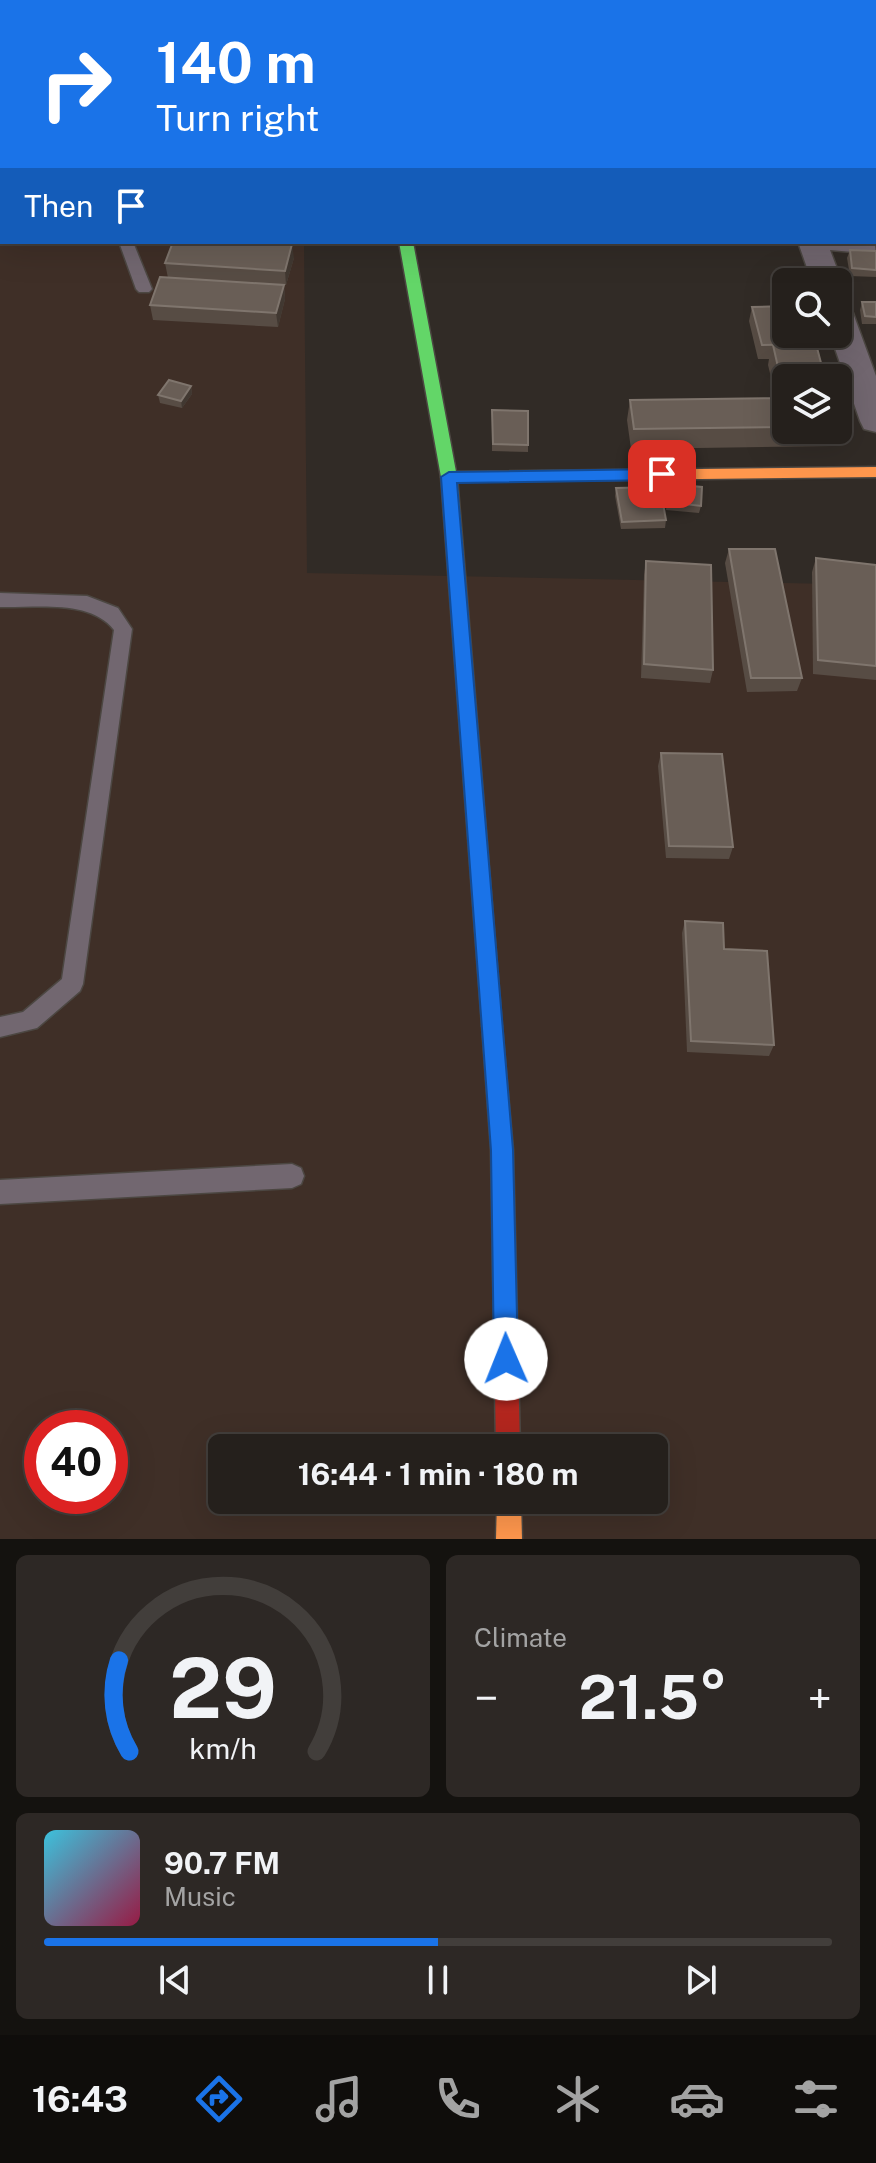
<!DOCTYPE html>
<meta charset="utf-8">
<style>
body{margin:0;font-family:"Public Sans",sans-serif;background:#2d2825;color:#f1f3f6;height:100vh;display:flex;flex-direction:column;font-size:30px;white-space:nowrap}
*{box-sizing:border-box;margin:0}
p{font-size:26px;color:#a3a3a3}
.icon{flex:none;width:44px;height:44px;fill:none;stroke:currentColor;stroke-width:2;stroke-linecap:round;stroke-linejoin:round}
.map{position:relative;height:1539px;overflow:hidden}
.drawer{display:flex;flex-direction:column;gap:16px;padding:16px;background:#14120f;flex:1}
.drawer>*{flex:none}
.top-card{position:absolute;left:0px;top:0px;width:876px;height:244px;box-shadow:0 8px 32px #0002,0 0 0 2px #423e3b;background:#1a73e8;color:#fff;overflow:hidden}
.fabs{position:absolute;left:772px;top:268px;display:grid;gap:16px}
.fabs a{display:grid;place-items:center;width:80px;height:80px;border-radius:12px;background:#25201c;box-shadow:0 8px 32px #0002,0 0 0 2px #423e3b;font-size:40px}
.speed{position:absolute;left:24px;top:1410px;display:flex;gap:16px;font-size:40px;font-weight:700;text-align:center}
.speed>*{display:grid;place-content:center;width:104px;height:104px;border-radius:50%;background:#25201c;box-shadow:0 8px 32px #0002,0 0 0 2px #423e3b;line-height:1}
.speed .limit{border:12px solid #d22;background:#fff;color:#111}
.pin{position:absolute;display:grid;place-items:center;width:68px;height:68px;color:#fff;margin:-34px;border-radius:16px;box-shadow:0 4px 12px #0006}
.me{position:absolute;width:88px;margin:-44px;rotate:359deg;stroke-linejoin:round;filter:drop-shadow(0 0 6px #0008)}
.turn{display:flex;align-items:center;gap:28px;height:168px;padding:0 24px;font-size:36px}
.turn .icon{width:104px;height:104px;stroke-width:2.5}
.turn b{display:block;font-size:56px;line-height:68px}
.then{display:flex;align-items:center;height:76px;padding:0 24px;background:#0003;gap:16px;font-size:30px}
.big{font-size:60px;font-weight:700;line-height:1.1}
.drawer .widget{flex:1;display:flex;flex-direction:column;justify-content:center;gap:12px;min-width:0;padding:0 28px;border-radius:12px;background:#2d2825}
.drawer .dial{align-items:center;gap:0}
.dial svg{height:208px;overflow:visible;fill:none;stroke:#423e3b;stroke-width:7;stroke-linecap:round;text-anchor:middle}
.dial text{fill:#f1f3f6;stroke:none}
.song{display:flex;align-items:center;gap:24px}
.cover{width:96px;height:96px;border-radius:12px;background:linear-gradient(135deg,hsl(190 70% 55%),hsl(340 70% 35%))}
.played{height:8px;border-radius:4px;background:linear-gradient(90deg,#1a73e8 50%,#423e3b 50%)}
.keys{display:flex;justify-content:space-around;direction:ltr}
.heat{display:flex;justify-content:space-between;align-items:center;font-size:44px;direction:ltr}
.drawer .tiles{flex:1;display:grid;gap:16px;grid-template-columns:1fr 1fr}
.widget:last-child{grid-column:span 2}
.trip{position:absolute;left:208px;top:1434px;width:460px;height:80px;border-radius:12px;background:#25201c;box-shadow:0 8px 32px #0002,0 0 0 2px #423e3b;font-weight:700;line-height:80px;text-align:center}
.dock{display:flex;height:128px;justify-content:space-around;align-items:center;background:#0f0d0b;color:#a3a3a3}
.dock .icon{width:56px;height:56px}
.dock .on{color:#1a73e8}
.dock b{font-size:36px;color:#f1f3f6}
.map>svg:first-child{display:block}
</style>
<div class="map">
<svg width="876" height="1539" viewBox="0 0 876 1539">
<rect width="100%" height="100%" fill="#312b26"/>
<!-- industrial -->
<path fill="#3f2f27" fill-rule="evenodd" d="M 0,0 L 302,0 L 2,2 L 2,242 L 304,242 L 307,573 L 876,585 L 876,1539 L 0,1539 ZM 42,1428 L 110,1428 L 110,1496 L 42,1496 ZM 222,1448 L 654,1448 L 654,1500 L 222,1500 Z"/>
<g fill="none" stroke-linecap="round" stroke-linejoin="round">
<!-- lane casing -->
<g stroke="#4c4742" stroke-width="3">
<g id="lane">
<rect x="0" y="185" width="2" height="8"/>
<polygon points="119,242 133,242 152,289 149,292 139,292 136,289"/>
<path d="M 0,593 L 87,596 L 118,608 L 132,629 L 83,984 L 80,991 L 37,1028 L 0,1037 L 0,1017 L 23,1012 L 62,979 L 114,630 C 90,599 36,608 0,607 Z"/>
<polygon points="292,1164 301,1168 304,1176 301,1184 292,1188 0,1204 0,1180"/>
</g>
</g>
<!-- street casing -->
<g stroke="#4c4742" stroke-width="3">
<g id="street">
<polygon points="704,0 728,0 729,2 705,2"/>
<rect x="874" y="135" width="2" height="16"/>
<polygon points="874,236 876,254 830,250 842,282 838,288 838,282 812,282 798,242 874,242"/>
<polygon points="838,303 849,306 853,313 876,376 876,432 864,429 860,421 830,334 838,334"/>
</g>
</g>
<!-- fast casing -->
<g stroke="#4c4742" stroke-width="3">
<polygon id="fast" points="399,242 413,242 457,477 502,1026 499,1033 492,1035 485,1033 482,1026 441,477"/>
</g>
<!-- slow casing -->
<g stroke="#4c4742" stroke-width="3">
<g id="slow">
<polygon points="876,467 876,477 449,482 441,477 449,472"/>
<polygon points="497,1500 521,1500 522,1539 496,1539"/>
</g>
</g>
<!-- jam casing -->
<g stroke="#4c4742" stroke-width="3">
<g id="jam">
<rect x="374" y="0" width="10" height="2"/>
<polygon points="492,1017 499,1019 502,1026 513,1150 520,1448 496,1448 491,1150 482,1026 485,1019"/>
</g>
</g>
<!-- lane -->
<use href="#lane" fill="#726770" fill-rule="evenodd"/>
<!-- street -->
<use href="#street" fill="#726770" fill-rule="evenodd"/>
<!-- fast -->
<use href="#fast" fill="#63d668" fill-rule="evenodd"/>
<!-- slow -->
<use href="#slow" fill="#ff974d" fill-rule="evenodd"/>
<!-- jam -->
<use href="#jam" fill="#b3261e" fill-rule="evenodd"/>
</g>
<!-- wall -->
<g fill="#574c44">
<rect x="874" y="93" width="2" height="35"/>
<polygon points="850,250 876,251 876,277 850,276 847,258"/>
<polygon points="294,258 286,285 284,285 285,299 278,327 153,320 150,305 168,278 165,263"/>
<polygon points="862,302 876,302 876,324 862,324 860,310"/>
<polygon points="786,306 786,430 838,430 832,446 631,449 627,420 630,400 776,398 768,365 769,359 758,359 749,321 752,307"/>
<polygon points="191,386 192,394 182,408 160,403 158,395"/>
<polygon points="492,410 528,445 528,452 492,451"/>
<polygon points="669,484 701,506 699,513 666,510"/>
<polygon points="616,488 666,520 665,528 621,529 615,496"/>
<polygon points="729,549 802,678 797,691 747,692 725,563"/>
<polygon points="816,558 876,565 876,680 813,674 812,572"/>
<polygon points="646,561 713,670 710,683 641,678 644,575"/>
<polygon points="661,753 733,847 729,859 666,858 658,766"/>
<polygon points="685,921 724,949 774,1045 769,1056 687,1052 682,933"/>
</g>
<!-- shaded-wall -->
<g fill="#413831">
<polygon points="292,244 294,258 286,285 285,271"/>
<polygon points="284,285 285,299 278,327 276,313"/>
<polygon points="191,386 192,394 182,408 181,401"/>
</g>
<!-- building -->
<g fill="#695e56" stroke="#7f756d" stroke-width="2">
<polygon points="454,0 473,0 472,2 454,2"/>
<polygon points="598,0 686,0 687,2 599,2"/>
<rect x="874" y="99" width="2" height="14"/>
<polygon points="173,242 268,242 292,244 285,271 165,263"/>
<polygon points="850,250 876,251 876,270 852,268"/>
<polygon points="160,277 284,285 276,313 150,305"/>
<polygon points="862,302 876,302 876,317 865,316"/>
<polygon points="786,306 786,334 811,334 814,344 762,345 752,307"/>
<polygon points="816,344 825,378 786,378 786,427 634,429 630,400 785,398 773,345"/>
<polygon points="169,380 191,386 181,401 158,395"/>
<polygon points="492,410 528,411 528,445 493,444"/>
<polygon points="669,484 702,487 701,506 668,502"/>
<polygon points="660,487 666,520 622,522 616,488"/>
<polygon points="729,549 775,549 802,678 751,678"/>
<polygon points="816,558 876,565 876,666 818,660"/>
<polygon points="646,561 711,565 713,670 644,664"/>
<polygon points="661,753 722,754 733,847 669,846"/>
<polygon points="685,921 723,923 724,949 767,951 774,1045 691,1041"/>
</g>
<!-- route -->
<polygon fill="#1a73e8" stroke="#114b97" stroke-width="2" points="662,469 670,474 662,480 457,483 513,1150 518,1359 514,1367 506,1370 498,1367 494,1359 491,1150 441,477 449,472"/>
</svg>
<div class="fabs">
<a><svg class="icon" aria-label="search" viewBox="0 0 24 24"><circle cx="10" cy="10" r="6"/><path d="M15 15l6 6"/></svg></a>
<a><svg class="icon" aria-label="layers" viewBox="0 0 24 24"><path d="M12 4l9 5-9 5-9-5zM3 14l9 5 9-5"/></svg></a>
</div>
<div class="speed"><div class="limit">40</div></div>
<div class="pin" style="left:662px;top:474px;background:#d93025"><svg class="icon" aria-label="arrive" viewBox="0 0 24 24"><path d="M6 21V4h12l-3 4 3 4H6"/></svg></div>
<svg class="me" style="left:506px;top:1359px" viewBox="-20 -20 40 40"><circle r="19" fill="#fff"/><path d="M0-13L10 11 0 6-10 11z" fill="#1a73e8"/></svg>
<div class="trip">16:44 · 1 min · 180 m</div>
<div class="top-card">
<div class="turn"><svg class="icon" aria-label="right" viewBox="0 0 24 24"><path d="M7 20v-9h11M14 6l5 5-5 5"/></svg><div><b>140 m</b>Turn right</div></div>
<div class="then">Then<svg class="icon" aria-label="arrive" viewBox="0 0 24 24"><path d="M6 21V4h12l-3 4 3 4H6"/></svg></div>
</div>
</div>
<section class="drawer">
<div class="tiles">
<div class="widget dial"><svg viewBox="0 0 100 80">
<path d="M14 69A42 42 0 1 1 86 69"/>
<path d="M14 69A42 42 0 0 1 10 34" stroke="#1a73e8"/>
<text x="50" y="56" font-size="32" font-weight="700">29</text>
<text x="50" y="72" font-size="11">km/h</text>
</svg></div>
<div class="widget"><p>Climate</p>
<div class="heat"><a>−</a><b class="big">21.5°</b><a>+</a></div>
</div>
<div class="widget">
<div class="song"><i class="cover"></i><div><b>90.7 FM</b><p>Music</p></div></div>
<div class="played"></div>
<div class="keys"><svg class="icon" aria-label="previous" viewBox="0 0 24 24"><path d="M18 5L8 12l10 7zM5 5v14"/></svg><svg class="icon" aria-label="pause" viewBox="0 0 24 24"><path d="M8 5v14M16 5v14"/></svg><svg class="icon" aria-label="next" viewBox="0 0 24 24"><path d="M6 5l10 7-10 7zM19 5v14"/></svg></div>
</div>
</div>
</section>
<nav class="dock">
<b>16:43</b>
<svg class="icon on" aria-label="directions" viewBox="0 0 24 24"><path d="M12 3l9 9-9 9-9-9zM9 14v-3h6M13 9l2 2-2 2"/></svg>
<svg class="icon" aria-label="music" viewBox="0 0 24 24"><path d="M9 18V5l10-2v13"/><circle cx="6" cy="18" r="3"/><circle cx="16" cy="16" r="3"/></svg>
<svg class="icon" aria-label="phone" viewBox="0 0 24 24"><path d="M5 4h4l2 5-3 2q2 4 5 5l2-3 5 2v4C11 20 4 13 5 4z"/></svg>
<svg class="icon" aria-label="climate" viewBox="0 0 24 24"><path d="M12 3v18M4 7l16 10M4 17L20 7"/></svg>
<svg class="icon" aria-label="car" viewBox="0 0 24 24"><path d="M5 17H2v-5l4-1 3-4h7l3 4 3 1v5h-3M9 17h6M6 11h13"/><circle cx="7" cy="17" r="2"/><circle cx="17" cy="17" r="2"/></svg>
<svg class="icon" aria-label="filters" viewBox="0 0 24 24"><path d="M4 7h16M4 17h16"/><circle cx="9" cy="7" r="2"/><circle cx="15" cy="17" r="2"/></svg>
</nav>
